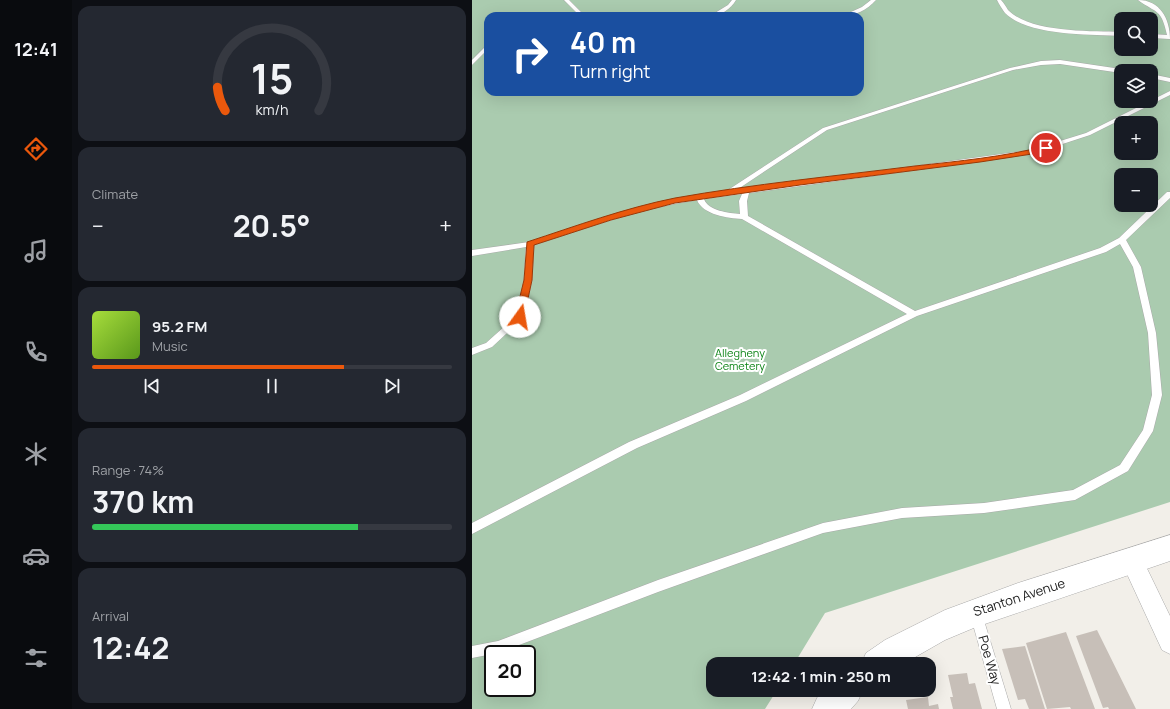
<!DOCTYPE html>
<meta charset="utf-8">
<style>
body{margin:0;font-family:Manrope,sans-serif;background:#242831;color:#f1f3f6;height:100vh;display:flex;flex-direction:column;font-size:15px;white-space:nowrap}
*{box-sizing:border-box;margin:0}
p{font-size:13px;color:#9ea1a6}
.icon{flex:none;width:22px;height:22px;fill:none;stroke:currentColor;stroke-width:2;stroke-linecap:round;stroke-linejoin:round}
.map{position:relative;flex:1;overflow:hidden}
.drawer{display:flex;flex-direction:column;gap:6px;padding:6px;background:#0d0f14;width:400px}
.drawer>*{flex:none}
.banner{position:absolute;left:12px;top:12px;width:380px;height:84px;border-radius:12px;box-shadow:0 4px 16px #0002;background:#1a4fa0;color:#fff;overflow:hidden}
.fabs{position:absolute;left:642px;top:12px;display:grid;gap:8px}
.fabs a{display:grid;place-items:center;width:44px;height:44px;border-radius:8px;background:#171b24;box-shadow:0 4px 16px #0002;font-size:20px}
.speed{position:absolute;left:12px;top:645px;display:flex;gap:8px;font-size:20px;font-weight:700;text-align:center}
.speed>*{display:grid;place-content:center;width:52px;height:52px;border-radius:50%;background:#171b24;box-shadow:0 4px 16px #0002;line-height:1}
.speed .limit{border:2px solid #111;border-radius:6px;background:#fff;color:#111}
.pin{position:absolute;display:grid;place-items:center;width:34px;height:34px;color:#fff;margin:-17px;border:2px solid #fff;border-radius:50%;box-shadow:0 1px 4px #0007}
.me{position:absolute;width:44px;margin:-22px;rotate:13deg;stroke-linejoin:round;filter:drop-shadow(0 0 3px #0008)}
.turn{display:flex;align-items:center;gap:14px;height:84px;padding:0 20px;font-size:18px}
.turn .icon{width:52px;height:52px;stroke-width:2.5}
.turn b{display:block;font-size:28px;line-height:34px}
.big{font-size:30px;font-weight:700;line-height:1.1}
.drawer .widget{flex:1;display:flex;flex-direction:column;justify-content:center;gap:6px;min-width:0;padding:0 14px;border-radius:12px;background:#242831}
.drawer .dial{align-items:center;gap:0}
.dial svg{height:104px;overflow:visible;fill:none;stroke:#363941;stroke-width:7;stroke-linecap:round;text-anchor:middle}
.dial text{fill:#f1f3f6;stroke:none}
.song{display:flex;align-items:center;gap:12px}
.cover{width:48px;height:48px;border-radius:6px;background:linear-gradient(135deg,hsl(80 70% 55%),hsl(90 70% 35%))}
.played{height:4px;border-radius:2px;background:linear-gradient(90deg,#ea580c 70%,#363941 70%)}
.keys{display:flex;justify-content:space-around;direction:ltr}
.heat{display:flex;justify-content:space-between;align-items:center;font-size:22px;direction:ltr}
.charge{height:6px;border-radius:3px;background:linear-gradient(90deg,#34c759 74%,#363941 0)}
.trip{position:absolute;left:234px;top:657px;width:230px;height:40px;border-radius:12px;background:#171b24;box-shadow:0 4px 16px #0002;font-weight:700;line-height:40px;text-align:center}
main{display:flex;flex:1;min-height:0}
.tabs{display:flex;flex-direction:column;width:72px;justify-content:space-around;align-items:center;background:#090b0e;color:#9ea1a6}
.tabs .icon{width:28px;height:28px}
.tabs .active{color:#ea580c}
.tabs b{font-size:18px;color:#f1f3f6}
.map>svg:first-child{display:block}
</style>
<main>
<nav class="tabs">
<b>12:41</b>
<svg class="icon active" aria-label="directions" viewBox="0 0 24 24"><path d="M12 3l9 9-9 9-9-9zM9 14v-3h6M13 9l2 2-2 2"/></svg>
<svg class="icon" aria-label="music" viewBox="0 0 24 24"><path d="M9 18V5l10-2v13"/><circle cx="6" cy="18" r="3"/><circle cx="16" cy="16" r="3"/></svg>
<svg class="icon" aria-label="phone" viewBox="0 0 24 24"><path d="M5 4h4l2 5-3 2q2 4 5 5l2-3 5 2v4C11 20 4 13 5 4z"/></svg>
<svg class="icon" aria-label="climate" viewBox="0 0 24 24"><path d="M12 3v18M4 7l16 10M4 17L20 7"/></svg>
<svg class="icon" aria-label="car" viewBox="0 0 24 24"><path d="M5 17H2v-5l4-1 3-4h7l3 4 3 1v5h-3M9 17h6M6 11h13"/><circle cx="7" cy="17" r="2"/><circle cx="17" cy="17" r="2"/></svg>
<svg class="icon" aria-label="filters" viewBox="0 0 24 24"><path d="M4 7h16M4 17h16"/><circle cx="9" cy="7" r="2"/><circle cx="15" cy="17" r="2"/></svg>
</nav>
<section class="drawer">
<div class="widget dial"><svg viewBox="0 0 100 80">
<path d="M14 69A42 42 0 1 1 86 69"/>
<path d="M14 69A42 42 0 0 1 8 51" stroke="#ea580c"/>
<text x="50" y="56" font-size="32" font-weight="700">15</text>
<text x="50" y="72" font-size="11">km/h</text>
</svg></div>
<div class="widget"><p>Climate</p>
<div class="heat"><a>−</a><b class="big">20.5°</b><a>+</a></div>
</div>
<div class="widget">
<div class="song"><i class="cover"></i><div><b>95.2 FM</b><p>Music</p></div></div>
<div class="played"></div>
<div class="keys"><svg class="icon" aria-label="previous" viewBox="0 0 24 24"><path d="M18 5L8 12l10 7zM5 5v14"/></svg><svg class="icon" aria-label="pause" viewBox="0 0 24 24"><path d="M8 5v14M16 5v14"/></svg><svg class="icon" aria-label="next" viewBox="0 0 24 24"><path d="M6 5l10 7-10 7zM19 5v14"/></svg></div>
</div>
<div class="widget"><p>Range · 74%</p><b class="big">370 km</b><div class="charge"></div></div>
<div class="widget"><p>Arrival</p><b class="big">12:42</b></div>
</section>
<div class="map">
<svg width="698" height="709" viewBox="0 0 698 709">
<rect width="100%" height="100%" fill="#f2efe9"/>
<!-- cemetery -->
<path fill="#aacbaf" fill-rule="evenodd" d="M 0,0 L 698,0 L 698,502 L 353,613 L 322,664 L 241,664 L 241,690 L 305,690 L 293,709 L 0,709 ZM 16,16 L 388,16 L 388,92 L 16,92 ZM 649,19 L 679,19 L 679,49 L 649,49 ZM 649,71 L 679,71 L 679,101 L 649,101 ZM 649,123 L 679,123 L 679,153 L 649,153 ZM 649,175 L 679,175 L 679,205 L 649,205 ZM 21,654 L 55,654 L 55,688 L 21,688 Z"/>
<!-- building -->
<g fill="#c7bfb8">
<polygon points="625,630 664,709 637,709 636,707 631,708 604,636"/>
<polygon points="594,632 623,709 599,709 598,707 575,709 554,643"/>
<polygon points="553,646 573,709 557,709 553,699 546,700 530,649"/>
<polygon points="495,673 497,684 503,683 510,709 481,709 478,697 481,697 476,675"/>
<polygon points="456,697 457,706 466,704 467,709 436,709 434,700"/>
</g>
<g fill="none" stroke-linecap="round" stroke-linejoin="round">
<!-- service casing -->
<g stroke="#a9a9a9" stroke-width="1">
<g id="service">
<polygon points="92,0 97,0 110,13 119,16 97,16 105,13"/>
<path d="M 260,0 L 264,0 C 259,9 248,16 238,16 L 256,5 Z"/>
<path d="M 399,0 L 404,0 C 395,10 383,16 370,16 L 390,7 Z"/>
<path d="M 525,0 L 529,0 C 532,3 534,7 536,10 C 558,33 619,31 649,32 L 649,36 C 618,34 556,36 533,13 C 530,9 527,4 525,0 Z"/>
<path d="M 666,0 C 688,0 698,19 698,39 L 679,38 L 679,34 L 695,35 C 689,8 685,14 666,0 Z"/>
<polygon points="16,44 16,49 0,65 0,60"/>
<path d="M 588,60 L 649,69 L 652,71 L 649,71 L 649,73 L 588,64 L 569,65 L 541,70 L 355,130 L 263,191 L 559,150 L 614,133 L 698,91 L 698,95 L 618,135 L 560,154 L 277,193 L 275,201 L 276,216 L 443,311 L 628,248 L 647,238 L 695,192 L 698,192 L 698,198 L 654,240 L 669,267 L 684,333 L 690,395 L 681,431 L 656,471 L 603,500 L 512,513 L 430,518 L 351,533 L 186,592 L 26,653 L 0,658 L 0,646 L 26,641 L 186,580 L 351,523 L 430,508 L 512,503 L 601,490 L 648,465 L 671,430 L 680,395 L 676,333 L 661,267 L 648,244 L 634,252 L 445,316 L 274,401 L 165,448 L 0,534 L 0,523 L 157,442 L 268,395 L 435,314 L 270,219 C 256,218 231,215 225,200 C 169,208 115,228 62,245 L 60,280 L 52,317 L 20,347 L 0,355 L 0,348 L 14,343 L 44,316 L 52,280 L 54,247 L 0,256 L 0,250 L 57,242 L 133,217 L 203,199 L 255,192 L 256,190 L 351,128 L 538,68 L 569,61 ZM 270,194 L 267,201 L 268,214 C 257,213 236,211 232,199 Z"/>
<polygon points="679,74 698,78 698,82 679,78"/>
<polygon points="504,608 508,610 510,614 539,709 525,709 498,614 500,610"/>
</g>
</g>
<!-- minor casing -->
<g stroke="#a9a9a9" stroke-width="1">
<polygon id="minor" points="660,550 668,554 698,616 698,654 690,650 649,561 652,554"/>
</g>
<!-- tertiary casing -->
<g stroke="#a9a9a9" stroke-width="1">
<g id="tertiary">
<polygon points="698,535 698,561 504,627 473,640 431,664 389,664 394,653 413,640 473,610 546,583"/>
<polygon points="352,690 391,690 386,701 379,709 340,709 345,698"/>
</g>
</g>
<!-- service -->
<use href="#service" fill="#fff" fill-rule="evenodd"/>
<!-- minor -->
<use href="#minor" fill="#fff" fill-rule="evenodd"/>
<!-- tertiary -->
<use href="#tertiary" fill="#fff" fill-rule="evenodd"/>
</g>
<!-- route -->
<path fill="#ea580c" stroke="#983908" d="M 574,146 L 576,146 L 576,149 L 560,154 L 508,162 L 328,185 L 203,203 L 139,220 L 62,245 L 60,280 L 52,317 L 48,320 L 43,317 L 52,280 L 55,242 C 104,226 153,208 203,198 C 282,184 363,176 443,166 C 487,161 531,157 574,146 Z"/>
<g text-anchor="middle" stroke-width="4" stroke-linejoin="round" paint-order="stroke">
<!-- park labels -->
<g font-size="11" fill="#0c8416" stroke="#fff">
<text x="268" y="357">Allegheny<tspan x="268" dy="13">Cemetery</tspan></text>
</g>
<!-- near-street labels -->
<g font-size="13" fill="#222" stroke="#fff">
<text transform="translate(547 597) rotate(-18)" y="5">Stanton Avenue</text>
<text transform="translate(518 660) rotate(74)" y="5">Poe Way</text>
</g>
</g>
</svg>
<div class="fabs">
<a><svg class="icon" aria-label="search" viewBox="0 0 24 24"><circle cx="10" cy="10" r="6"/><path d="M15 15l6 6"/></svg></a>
<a><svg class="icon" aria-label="layers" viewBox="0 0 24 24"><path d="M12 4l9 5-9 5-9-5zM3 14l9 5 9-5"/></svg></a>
<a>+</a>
<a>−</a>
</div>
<div class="speed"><div class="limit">20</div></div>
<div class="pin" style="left:574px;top:148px;background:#d93025"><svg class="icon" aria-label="arrive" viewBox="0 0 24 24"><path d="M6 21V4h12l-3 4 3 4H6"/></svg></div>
<svg class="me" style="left:48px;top:317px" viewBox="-20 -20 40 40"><circle r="19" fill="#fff"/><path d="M0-13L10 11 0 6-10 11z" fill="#ea580c"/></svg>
<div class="trip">12:42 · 1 min · 250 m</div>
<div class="banner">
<div class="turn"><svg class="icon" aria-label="right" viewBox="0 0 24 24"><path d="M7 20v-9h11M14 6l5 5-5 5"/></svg><div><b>40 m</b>Turn right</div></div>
</div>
</div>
</main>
